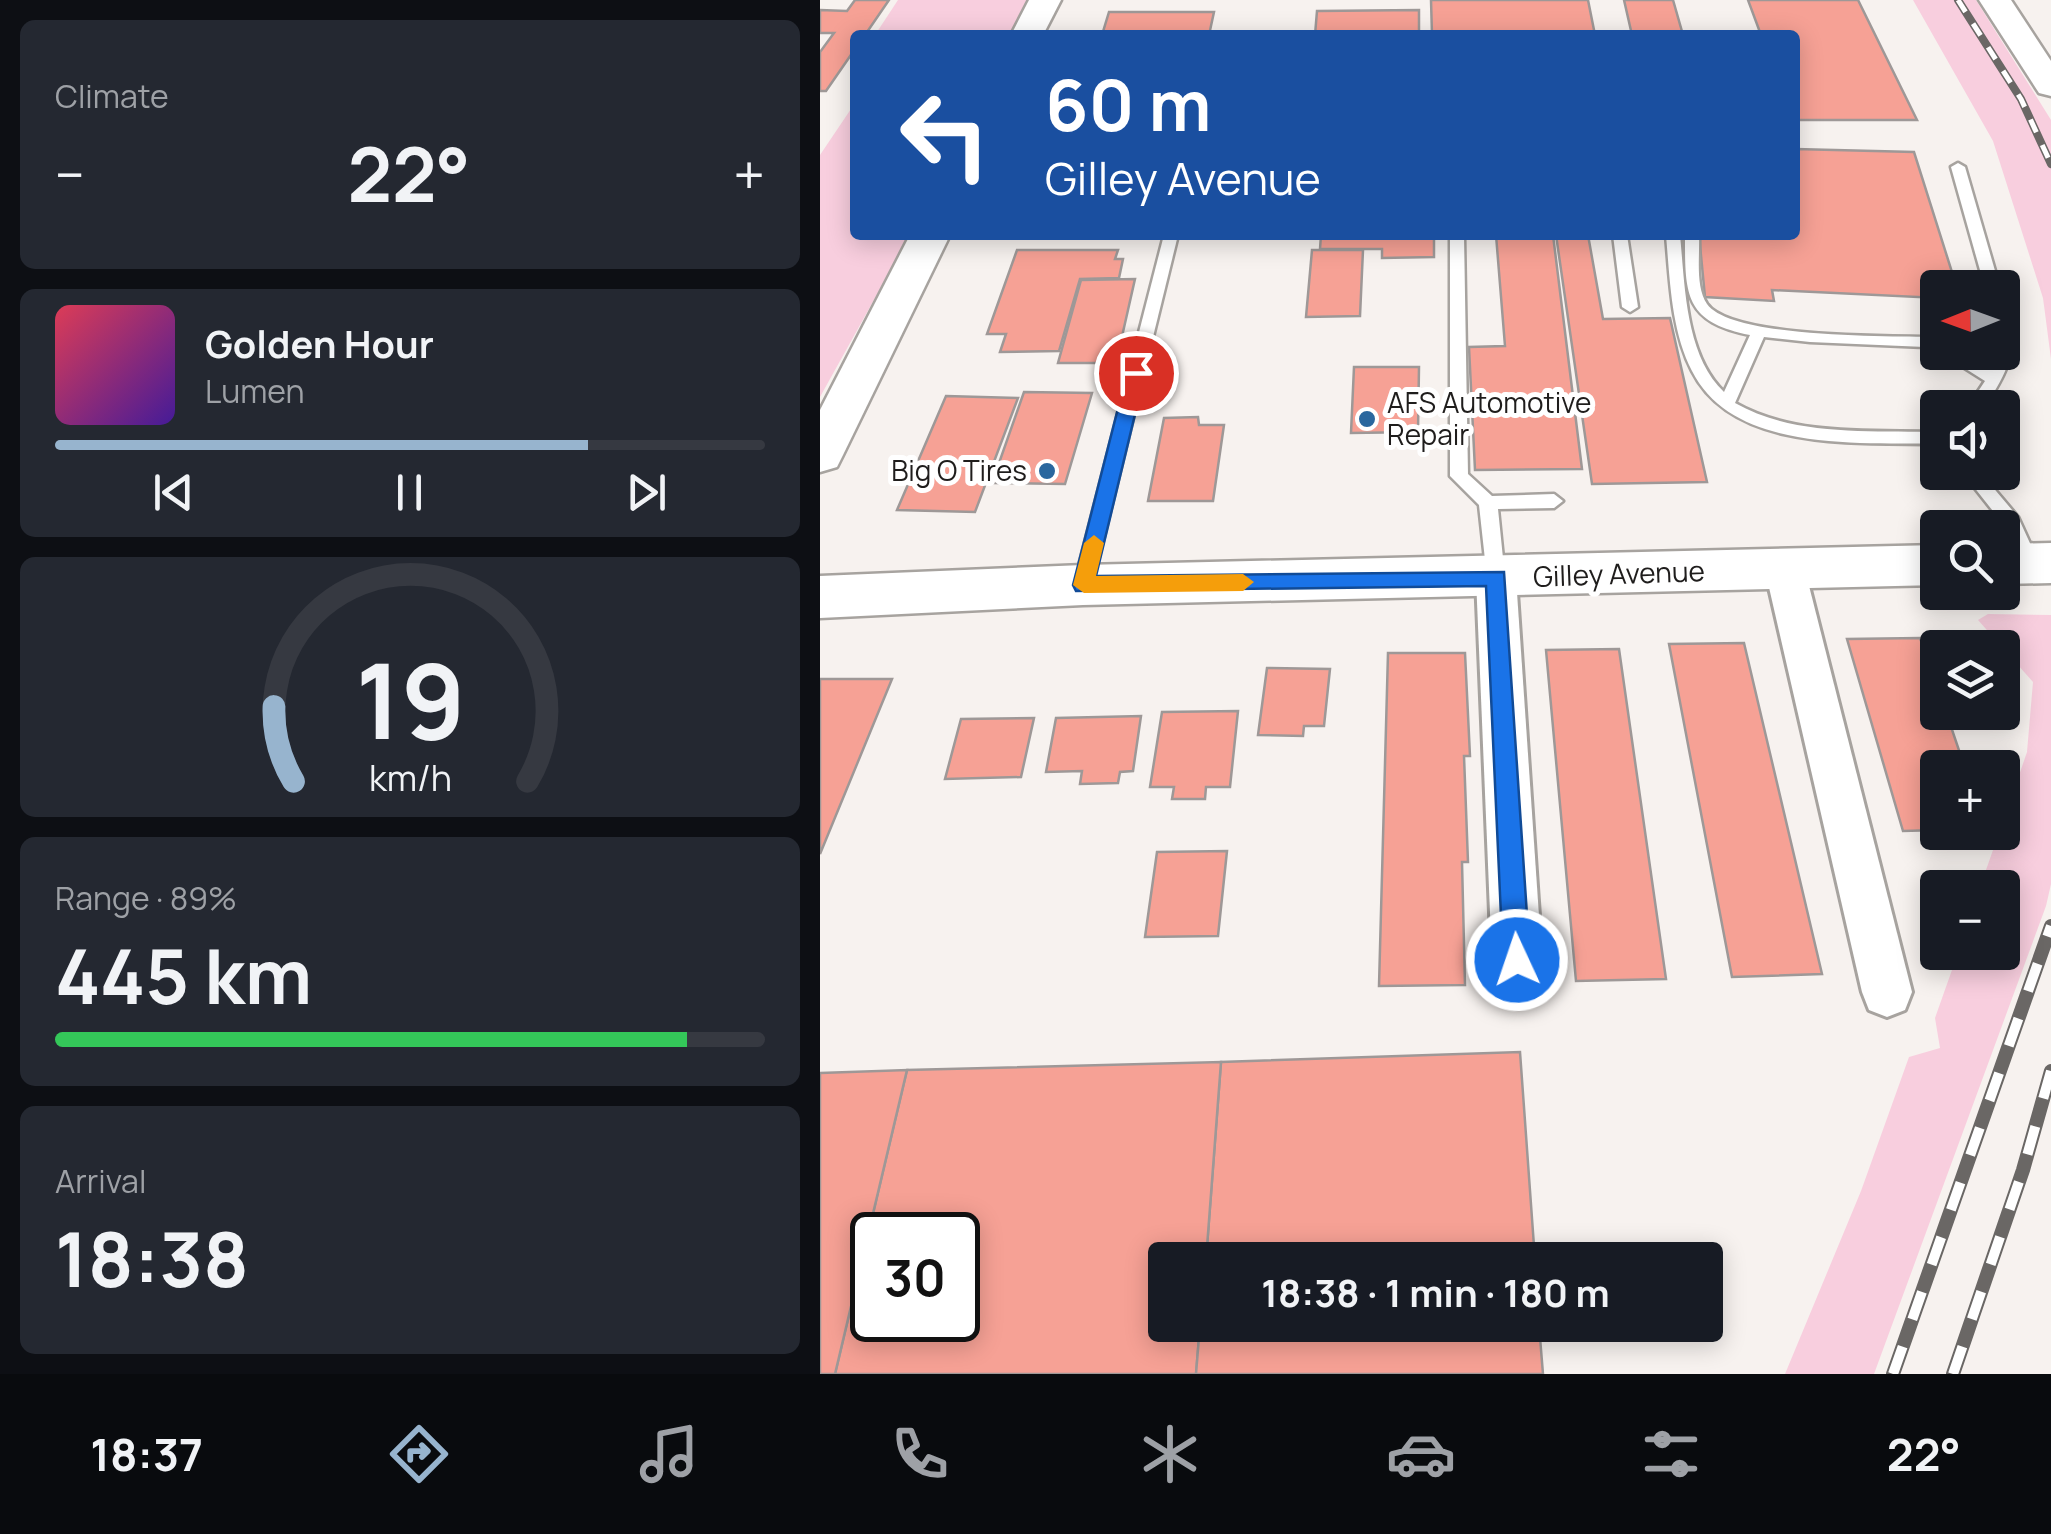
<!DOCTYPE html>
<meta charset="utf-8">
<style>
body{margin:0;font-family:Manrope,sans-serif;background:#242831;color:#f1f3f6;height:100vh;display:flex;flex-direction:column;font-size:38px;white-space:nowrap}
*{box-sizing:border-box;margin:0}
p{font-size:32px;color:#9ea1a6}
.icon{flex:none;width:55px;height:55px;fill:none;stroke:currentColor;stroke-width:2;stroke-linecap:round;stroke-linejoin:round}
.map{position:relative;flex:1;overflow:hidden}
.sheet{display:flex;flex-direction:column;gap:20px;padding:20px;background:#0d0f14;width:820px}
.sheet>*{flex:none}
.guide{position:absolute;left:30px;top:30px;width:950px;height:210px;border-radius:10px;box-shadow:0 5px 25px #0003;background:#1a4fa0;color:#fff;overflow:hidden}
.needle{width:65px;rotate:269deg}
.controls{position:absolute;left:1100px;top:270px;display:grid;gap:20px}
.controls a{display:grid;place-items:center;width:100px;height:100px;border-radius:10px;background:#171b24;box-shadow:0 5px 25px #0003;font-size:50px}
.speed{position:absolute;left:30px;top:1212px;display:flex;gap:20px;font-size:50px;font-weight:700;text-align:center}
.speed>*{display:grid;place-content:center;width:130px;height:130px;border-radius:50%;background:#171b24;box-shadow:0 5px 25px #0003;line-height:1}
.speed .limit{border:5px solid #111;border-radius:15px;background:#fff;color:#111}
.pin{position:absolute;display:grid;place-items:center;width:85px;height:85px;color:#fff;margin:-42px;border:5px solid #fff;border-radius:50%;box-shadow:0 2px 10px #0007}
.me{position:absolute;width:110px;margin:-55px;rotate:357deg;stroke-linejoin:round;filter:drop-shadow(0 0 8px #0008)}
.turn{display:flex;align-items:center;gap:35px;height:210px;padding:0 30px;font-size:45px}
.turn .icon{width:130px;height:130px;stroke-width:2.5}
.turn b{display:block;font-size:70px;line-height:85px}
.big{font-size:75px;font-weight:700;line-height:1.1}
.sheet .tile{flex:1;display:flex;flex-direction:column;justify-content:center;gap:15px;min-width:0;padding:0 35px;border-radius:15px;background:#242831}
.sheet .dial{align-items:center;gap:0}
.dial svg{height:260px;overflow:visible;fill:none;stroke:#363941;stroke-width:7;stroke-linecap:round;text-anchor:middle}
.dial text{fill:#f1f3f6;stroke:none}
.song{display:flex;align-items:center;gap:30px}
.cover{width:120px;height:120px;border-radius:15px;background:linear-gradient(135deg,hsl(350 70% 55%),hsl(260 70% 35%))}
.played{height:10px;border-radius:5px;background:linear-gradient(90deg,#97b4ce 75%,#363941 75%)}
.keys{display:flex;justify-content:space-around;direction:ltr}
.heat{display:flex;justify-content:space-between;align-items:center;font-size:55px;direction:ltr}
.charge{height:15px;border-radius:8px;background:linear-gradient(90deg,#34c759 89%,#363941 0)}
.trip{position:absolute;left:328px;top:1242px;width:575px;height:100px;border-radius:10px;background:#171b24;box-shadow:0 5px 25px #0003;font-weight:700;line-height:100px;text-align:center}
.tabs{display:flex;height:160px;justify-content:space-around;align-items:center;background:#090b0e;color:#9ea1a6}
.tabs .icon{width:70px;height:70px}
.tabs .on{color:#97b4ce}
.tabs b{font-size:45px;color:#f1f3f6}
main{display:flex;flex:1;min-height:0}
.map>svg:first-child{display:block}
</style>
<main>
<section class="sheet">
<div class="tile"><p>Climate</p>
<div class="heat"><a>−</a><b class="big">22°</b><a>+</a></div>
</div>
<div class="tile">
<div class="song"><i class="cover"></i><div><b>Golden Hour</b><p>Lumen</p></div></div>
<div class="played"></div>
<div class="keys"><svg class="icon" aria-label="previous" viewBox="0 0 24 24"><path d="M18 5L8 12l10 7zM5 5v14"/></svg><svg class="icon" aria-label="pause" viewBox="0 0 24 24"><path d="M8 5v14M16 5v14"/></svg><svg class="icon" aria-label="next" viewBox="0 0 24 24"><path d="M6 5l10 7-10 7zM19 5v14"/></svg></div>
</div>
<div class="tile dial"><svg viewBox="0 0 100 80">
<path d="M14 69A42 42 0 1 1 86 69"/>
<path d="M14 69A42 42 0 0 1 8 46" stroke="#97b4ce"/>
<text x="50" y="56" font-size="32" font-weight="700">19</text>
<text x="50" y="72" font-size="11">km/h</text>
</svg></div>
<div class="tile"><p>Range · 89%</p><b class="big">445 km</b><div class="charge"></div></div>
<div class="tile"><p>Arrival</p><b class="big">18:38</b></div>
</section>
<div class="map">
<svg width="1231" height="1374" viewBox="0 0 1231 1374">
<rect width="100%" height="100%" fill="#f7f2ef"/>
<!-- green -->
<g fill="#f8cede">
<polygon points="78,0 212,0 194,35 55,35"/>
<polygon points="1093,0 1156,0 1231,120 1231,359 1223,298 1173,141"/>
<polygon points="35,103 35,235 90,235 0,397 0,155"/>
<polygon points="1168,614 1231,615 1231,884 1226,906 1054,1374 965,1374 1041,1191 1089,1057 1120,1048 1115,1018 1138,953 1182,952 1182,888 1160,887 1179,833 1182,832 1183,822 1207,752 1213,682 1158,620"/>
</g>
<!-- building -->
<g fill="#f6a195" stroke="#9e9897" stroke-width="2.5" fill-rule="evenodd">
<polygon points="35,0 69,0 45,35 35,35 35,49 6,91 0,91 0,52 14,33 0,33 0,10 27,11"/>
<polygon points="611,0 768,0 775,35 612,35"/>
<polygon points="804,0 853,0 863,35 812,35"/>
<polygon points="928,0 1038,0 1097,120 979,120 975,110 975,35 941,35"/>
<polygon points="599,10 599,35 495,35 497,11"/>
<polygon points="289,12 394,12 389,35 282,35"/>
<polygon points="975,149 1094,152 1137,288 1118,288 1118,298 952,290 954,301 885,297 879,235 975,235"/>
<polygon points="501,235 614,235 614,257 562,258 562,249 500,249"/>
<polygon points="676,235 733,235 762,469 655,470 649,347 685,346"/>
<polygon points="736,235 768,235 783,319 850,318 887,482 772,484"/>
<polygon points="197,250 298,250 295,259 303,259 299,278 260,279 239,351 180,352 186,334 167,334"/>
<polygon points="492,250 543,250 540,316 486,317"/>
<polygon points="315,279 296,363 238,363 261,280"/>
<polygon points="534,367 599,367 598,432 531,433"/>
<polygon points="204,392 272,393 245,484 172,483"/>
<polygon points="126,396 198,398 155,512 77,510"/>
<polygon points="378,417 379,425 404,425 393,501 328,501 344,418"/>
<polygon points="1100,638 1118,688 1118,712 1126,712 1145,768 1118,768 1118,830 1083,831 1027,639"/>
<polygon points="924,643 1002,974 912,977 849,644"/>
<polygon points="799,649 846,979 756,981 726,650"/>
<polygon points="568,653 645,653 650,756 644,756 648,862 642,862 645,985 559,986"/>
<polygon points="447,668 510,669 504,726 484,726 483,736 438,735"/>
<polygon points="0,679 72,679 0,854"/>
<polygon points="418,711 410,787 386,787 385,799 352,799 354,787 330,787 342,712"/>
<polygon points="321,716 313,771 300,772 298,783 260,784 262,771 226,772 236,718"/>
<polygon points="214,718 201,777 125,779 141,719"/>
<polygon points="407,851 398,936 325,937 337,852"/>
<polygon points="700,1052 715,1260 386,1260 401,1062"/>
<path d="M 401,1062 L 386,1260 L 345,1260 L 345,1325 L 380,1325 L 376,1374 L 15,1374 L 87,1070 ZM 52,1235 L 138,1235 L 138,1320 L 52,1320 Z"/>
<polygon points="87,1070 15,1374 0,1374 0,1073"/>
<polygon points="380,1325 719,1325 723,1374 376,1374"/>
</g>
<g fill="none" stroke-linecap="round" stroke-linejoin="round">
<!-- lane casing -->
<g stroke="#a7a39f" stroke-width="5">
<g id="lane">
<polygon points="1138,163 1145,167 1180,288 1165,288 1131,167"/>
<polygon points="344,235 358,235 272,585 263,592 254,585"/>
<polygon points="630,235 644,235 648,474 672,496 734,494 743,501 734,508 678,509 685,578 676,585 667,578 659,505 630,476"/>
<polygon points="793,235 807,235 818,307 810,312 802,307"/>
<path d="M 846,235 L 860,235 C 865,285 865,355 904,392 L 930,335 C 864,322 865,294 865,235 L 879,235 C 880,256 875,286 887,304 C 911,338 1066,336 1108,337 L 1118,340 L 1118,352 L 1105,347 L 990,342 L 944,337 L 915,403 C 975,437 1051,430 1118,432 L 1118,444 C 1039,442 913,453 872,371 C 851,330 850,280 846,235 Z"/>
<path d="M 1182,316 L 1190,321 C 1197,356 1183,379 1164,408 L 1147,408 L 1165,381 L 1119,352 L 1140,352 L 1171,370 L 1177,352 L 1182,352 Z"/>
<polygon points="1142,472 1160,472 1198,517 1219,563 1217,568 1203,568 1184,525"/>
</g>
</g>
<!-- street casing -->
<g stroke="#a7a39f" stroke-width="6">
<g id="street">
<polygon points="965,555 979,559 985,570 1092,992 1085,1010 1067,1017 1049,1010 1042,992 945,570 951,559"/>
<polygon points="676,563 690,567 696,578 722,960 715,977 697,985 679,977 672,960 656,578 662,567"/>
</g>
</g>
<!-- secondary casing -->
<g stroke="#a7a39f" stroke-width="5">
<g id="secondary">
<polygon points="209,0 241,0 223,35 191,35"/>
<polygon points="1159,0 1191,0 1231,61 1231,96 1219,93"/>
<polygon points="90,235 130,235 23,455 17,467 0,472 0,410"/>
<polygon points="1231,543 1231,583 1182,584 1182,544"/>
<polygon points="1118,545 1118,585 263,605 0,618 0,576 263,565"/>
</g>
</g>
<!-- lane -->
<use href="#lane" fill="#fff" fill-rule="evenodd"/>
<!-- street -->
<use href="#street" fill="#fff" fill-rule="evenodd"/>
<!-- secondary -->
<use href="#secondary" fill="#fff" fill-rule="evenodd"/>
<!-- rail-far1 casing -->
<g stroke="#6a6765" stroke-width="8">
<polyline id="rail-far1" points="1138,0 1201,99 1231,164"/>
</g>
<!-- rail casing -->
<g stroke="#6a6765" stroke-width="14">
<g id="rail">
<polyline points="1073,1374 1231,926"/>
<polyline points="1133,1374 1203,1170 1231,1071"/>
</g>
</g>
<!-- rail-far1 -->
<use href="#rail-far1" stroke="#fff" stroke-width="5" stroke-dasharray="14" stroke-linecap="butt"/>
<!-- rail -->
<use href="#rail" stroke="#fff" stroke-width="10" stroke-dasharray="29" stroke-linecap="butt"/>
</g>
<!-- route -->
<polygon fill="#1a73e8" stroke="#114b97" stroke-width="2.5" points="316,367 325,373 276,576 684,572 710,960 706,969 697,973 687,969 683,960 666,586 256,591 253,585 307,373"/>
<!-- slow -->
<polygon fill="#f59e0b" points="274,535 284,543 276,576 423,574 434,582 423,591 264,593 253,585 264,543"/>
<!-- markers -->
<g fill="#2a679e" stroke="#fff" stroke-width="4">
<circle cx="547" cy="419" r="10"/>
<circle cx="227" cy="471" r="10"/>
</g>
<g text-anchor="middle" stroke-width="10" stroke-linejoin="round" paint-order="stroke">
<!-- poi labels -->
<g font-size="28" fill="#1f1d1c" stroke="#fff" text-anchor="start">
<text x="567" y="413">AFS Automotive<tspan x="567" dy="32">Repair</tspan></text>
<text x="207" y="481" text-anchor="end">Big O Tires</text>
</g>
<!-- street labels -->
<g font-size="28" fill="#1f1d1c" stroke="#fff">
<text transform="translate(799 574) rotate(-2)" y="10">Gilley Avenue</text>
</g>
</g>
</svg>
<div class="controls">
<a><svg class="needle" viewBox="-14 -14 28 28"><path d="M0-13l5 13h-10z" fill="#e53935"/><path d="M0 13l5-13h-10z" fill="#9ea1a6"/></svg></a>
<a><svg class="icon" aria-label="sound" viewBox="0 0 24 24"><path d="M4 9h4l5-4v14l-5-4H4zM17 9q2 3 0 6"/></svg></a>
<a><svg class="icon" aria-label="search" viewBox="0 0 24 24"><circle cx="10" cy="10" r="6"/><path d="M15 15l6 6"/></svg></a>
<a><svg class="icon" aria-label="layers" viewBox="0 0 24 24"><path d="M12 4l9 5-9 5-9-5zM3 14l9 5 9-5"/></svg></a>
<a>+</a>
<a>−</a>
</div>
<div class="speed"><div class="limit">30</div></div>
<div class="pin" style="left:316px;top:373px;background:#d93025"><svg class="icon" aria-label="arrive" viewBox="0 0 24 24"><path d="M6 21V4h12l-3 4 3 4H6"/></svg></div>
<svg class="me" style="left:697px;top:960px" viewBox="-20 -20 40 40"><circle r="17" fill="#1a73e8" stroke="#fff" stroke-width="3"/><path d="M0-11L8 9 0 5-8 9z" fill="#fff"/></svg>
<div class="trip">18:38 · 1 min · 180 m</div>
<div class="guide">
<div class="turn"><svg class="icon" aria-label="left" viewBox="0 0 24 24"><path d="M17 20v-9H6M10 6l-5 5 5 5"/></svg><div><b>60 m</b>Gilley Avenue</div></div>
</div>
</div>
</main>
<nav class="tabs">
<b>18:37</b>
<svg class="icon on" aria-label="directions" viewBox="0 0 24 24"><path d="M12 3l9 9-9 9-9-9zM9 14v-3h6M13 9l2 2-2 2"/></svg>
<svg class="icon" aria-label="music" viewBox="0 0 24 24"><path d="M9 18V5l10-2v13"/><circle cx="6" cy="18" r="3"/><circle cx="16" cy="16" r="3"/></svg>
<svg class="icon" aria-label="phone" viewBox="0 0 24 24"><path d="M5 4h4l2 5-3 2q2 4 5 5l2-3 5 2v4C11 20 4 13 5 4z"/></svg>
<svg class="icon" aria-label="climate" viewBox="0 0 24 24"><path d="M12 3v18M4 7l16 10M4 17L20 7"/></svg>
<svg class="icon" aria-label="car" viewBox="0 0 24 24"><path d="M5 17H2v-5l4-1 3-4h7l3 4 3 1v5h-3M9 17h6M6 11h13"/><circle cx="7" cy="17" r="2"/><circle cx="17" cy="17" r="2"/></svg>
<svg class="icon" aria-label="filters" viewBox="0 0 24 24"><path d="M4 7h16M4 17h16"/><circle cx="9" cy="7" r="2"/><circle cx="15" cy="17" r="2"/></svg>
<b>22°</b>
</nav>
